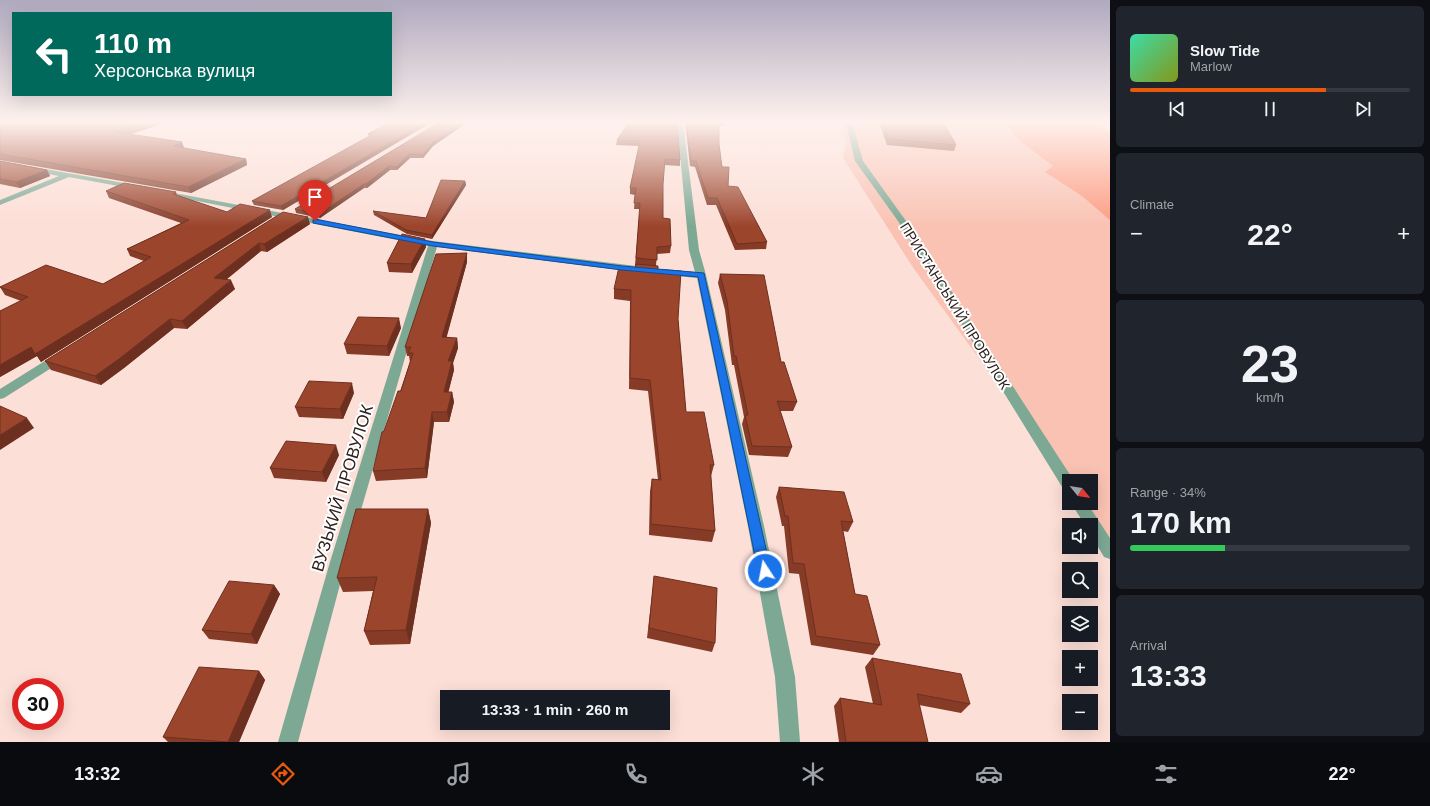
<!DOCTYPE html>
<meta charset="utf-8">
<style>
body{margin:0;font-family:Helvetica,sans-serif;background:#20242c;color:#f1f3f6;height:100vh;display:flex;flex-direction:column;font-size:15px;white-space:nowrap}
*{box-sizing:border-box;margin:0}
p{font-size:13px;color:#9ea1a6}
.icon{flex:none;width:22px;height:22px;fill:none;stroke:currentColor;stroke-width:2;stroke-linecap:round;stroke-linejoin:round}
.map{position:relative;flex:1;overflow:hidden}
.panel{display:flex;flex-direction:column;gap:6px;padding:6px;background:#0d0f14;width:320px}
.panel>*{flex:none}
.hud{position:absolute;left:12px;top:12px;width:380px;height:84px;border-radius:0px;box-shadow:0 4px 16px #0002;background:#00695c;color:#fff;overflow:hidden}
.needle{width:26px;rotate:120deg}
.tools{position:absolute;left:1062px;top:474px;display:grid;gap:8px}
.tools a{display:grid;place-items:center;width:36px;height:36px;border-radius:0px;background:#171b24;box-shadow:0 4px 16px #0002;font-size:20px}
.speed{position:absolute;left:12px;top:678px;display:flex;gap:8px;font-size:20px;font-weight:700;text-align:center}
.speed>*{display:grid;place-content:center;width:52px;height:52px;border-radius:50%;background:#171b24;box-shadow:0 4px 16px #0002;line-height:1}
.speed .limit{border:6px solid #d22;background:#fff;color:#111}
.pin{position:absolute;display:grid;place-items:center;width:34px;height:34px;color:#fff;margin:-41px -17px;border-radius:50% 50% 50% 0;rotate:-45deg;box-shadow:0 0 4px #0007}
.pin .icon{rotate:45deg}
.me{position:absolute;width:44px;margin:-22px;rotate:349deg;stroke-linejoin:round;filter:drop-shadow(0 0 3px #0008)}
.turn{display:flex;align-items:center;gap:14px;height:84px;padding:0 16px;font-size:18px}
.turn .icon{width:52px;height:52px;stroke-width:2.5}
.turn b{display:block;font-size:28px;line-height:34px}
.big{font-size:30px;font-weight:700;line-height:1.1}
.panel .card{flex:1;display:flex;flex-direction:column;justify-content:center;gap:6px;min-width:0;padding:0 14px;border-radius:6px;background:#20242c}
.panel .dial{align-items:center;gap:0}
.dial b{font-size:52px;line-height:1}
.song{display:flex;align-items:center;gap:12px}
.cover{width:48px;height:48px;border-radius:6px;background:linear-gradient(135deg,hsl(160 70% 55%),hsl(70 70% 35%))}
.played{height:4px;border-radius:2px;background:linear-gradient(90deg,#ea580c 70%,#363941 70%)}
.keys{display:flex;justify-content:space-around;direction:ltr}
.heat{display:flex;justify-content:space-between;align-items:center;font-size:22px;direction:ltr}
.charge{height:6px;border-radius:3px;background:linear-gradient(90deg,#34c759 34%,#363941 0)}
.trip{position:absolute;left:440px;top:690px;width:230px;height:40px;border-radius:0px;background:#171b24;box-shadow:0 4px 16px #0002;font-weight:700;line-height:40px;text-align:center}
.tabs{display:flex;height:64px;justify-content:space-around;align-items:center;background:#090b0e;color:#9ea1a6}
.tabs .icon{width:28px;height:28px}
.tabs .current{color:#ea580c}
.tabs b{font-size:18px;color:#f1f3f6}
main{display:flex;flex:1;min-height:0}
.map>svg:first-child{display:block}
</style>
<main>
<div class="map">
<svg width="1110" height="742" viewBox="0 0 1110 742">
<rect width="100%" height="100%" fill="#fcdfd7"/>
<!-- green -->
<polygon fill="#f9c2b3" points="841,122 1055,122 1110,164 1110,538 1085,503 1091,503 1091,481 1069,482 914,269 843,158 846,142"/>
<!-- water -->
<polygon fill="#fc9b81" points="1004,122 1095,122 1110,131 1110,220 1082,196 1045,172 1053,166 1020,141"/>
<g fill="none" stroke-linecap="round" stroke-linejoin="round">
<!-- street -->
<g fill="#7ca894" fill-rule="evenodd">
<polygon points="677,122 683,122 699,250 706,275 764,526 795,677 800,742 780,742 775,677 748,526 697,278 665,275 660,272 665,269 695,272 689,250"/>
<polygon points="846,122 852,122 863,161 906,221 1074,481 1069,481 1069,492 1064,490 898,221 855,161"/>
<polygon points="0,161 135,185 139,187 135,189 69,177 0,205 0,200 59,176 0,165"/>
<polygon points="158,190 433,241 636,266 641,269 636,272 437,247 346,562 298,742 278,742 330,562 428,246 161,194 157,192"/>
<polygon points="60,353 64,354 66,357 64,360 4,398 0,399 0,389 56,354"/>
<polygon points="1071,503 1087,503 1110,538 1110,559 1104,557 1091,535 1091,525 1085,525"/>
</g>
</g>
<!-- wall -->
<g fill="#863b27">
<polygon points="0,122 167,122 130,134 182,142 184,148 246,159 247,165 191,193 0,160"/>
<polygon points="389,122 432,122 283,210 254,205 252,201 369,137 368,134"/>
<polygon points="440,122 473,122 472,123 468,122 433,146 423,158 410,158 397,170 390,170 367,188 364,188 320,218 296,213 295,209"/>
<polygon points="629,122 680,160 680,166 664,165 663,184 663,218 671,246 670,253 657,254 656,265 658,270 678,319 686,412 714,465 711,476 715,531 712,542 649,535 650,491 652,479 658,480 648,391 629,389 630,301 614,299 614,289 635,269 635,265 640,209 634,209 635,195 630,194 630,188 639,146 616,145 617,140"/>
<polygon points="685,122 723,122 723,126 719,126 719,144 722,167 728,186 767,242 766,249 735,250 716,205 707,205 695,167 690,166"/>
<polygon points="879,122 943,122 956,145 954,151 887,145"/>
<polygon points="0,161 47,170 50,176 20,188 0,184"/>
<polygon points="465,181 466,185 432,239 407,234 374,215 373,211 426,218"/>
<polygon points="106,191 176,192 177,195 227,212 272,217 41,362 37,356 0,377 0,311 21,301 5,295 0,287 103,284 144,261 130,256 127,249 181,223 109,198"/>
<polygon points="283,212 310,224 267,252 261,251 226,280 235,289 187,329 174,328 124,368 101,385 51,370 45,361"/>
<polygon points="425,239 426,247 412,273 389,272 387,263"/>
<polygon points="467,253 467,262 446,338 457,338 458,348 453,363 454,370 448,392 452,392 454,402 449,422 434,422 427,478 376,481 373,471 410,362 409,356 407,356 405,347"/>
<polygon points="720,274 781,362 797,402 793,411 780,411 792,447 788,457 749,455 742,424 744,417 734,365 732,365 725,310 718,283"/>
<polygon points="401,328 389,356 347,354 344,344"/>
<polygon points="354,393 343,419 299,417 295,407"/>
<polygon points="339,455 326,482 274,478 270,468"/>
<polygon points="779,487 853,522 848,532 843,531 855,594 880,645 873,655 811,645 799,574 789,573 784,526 782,526 776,497"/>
<polygon points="428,509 431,523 410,644 370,645 364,631 373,591 343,592 337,578"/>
<polygon points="654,576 715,643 712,652 647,638 653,586"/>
<polygon points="274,585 280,594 257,644 209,639 202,630"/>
<polygon points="872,658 970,704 961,713 919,705 928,742 839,742 834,706 840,698 873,704 865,667"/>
<polygon points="259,671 265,680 239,742 168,742 163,737"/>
</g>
<!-- shaded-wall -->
<g fill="#6d3020">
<polygon points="148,122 167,122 119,138 116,132"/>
<polygon points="426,122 432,122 283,210 281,206"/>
<polygon points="463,122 468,122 433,146 423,158 423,155 433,142"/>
<polygon points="182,142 184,148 173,146"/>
<polygon points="409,154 410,158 397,170 397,167"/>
<polygon points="246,159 247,165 191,193 188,187"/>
<polygon points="389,166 390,170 367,188 366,184"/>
<polygon points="47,170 50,176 20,188 16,182"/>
<polygon points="465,181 466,185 432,239 432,235"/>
<polygon points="364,184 364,188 320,218 319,214"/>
<polygon points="270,210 272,217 41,362 37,356 0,377 0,365 31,347"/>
<polygon points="308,217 310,224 267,252 264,244"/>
<polygon points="425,239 426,247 412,273 411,264"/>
<polygon points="259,243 261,251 218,286 214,278"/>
<polygon points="467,253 467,262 444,347 442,337"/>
<polygon points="231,280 235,289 187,329 182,321"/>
<polygon points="399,318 401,328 389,356 387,346"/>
<polygon points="170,319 174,328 124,368 101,385 95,376"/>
<polygon points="457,338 458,348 453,363 454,370 446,402 444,392 448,361"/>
<polygon points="352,383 354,393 343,419 340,409"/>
<polygon points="452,392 454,402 449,422 447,412"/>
<polygon points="432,412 434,422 427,478 425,468"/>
<polygon points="27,418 34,428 0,450 0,435"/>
<polygon points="336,445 339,455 326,482 322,472"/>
<polygon points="428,509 431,523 410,644 406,630"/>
<polygon points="274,585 280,594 257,644 251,634"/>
<polygon points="259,671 265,680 239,742 228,742"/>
</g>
<!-- building -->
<g fill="#9c452d" stroke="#6d3020">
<polygon points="0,122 148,122 116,132 182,142 173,146 246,159 188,187 0,154"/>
<polygon points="389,122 426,122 281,206 252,201 373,134 368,134"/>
<polygon points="440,122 463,122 433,142 423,155 409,154 397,167 389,166 366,184 364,184 319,214 295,209"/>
<polygon points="629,122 677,122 680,160 665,159 663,184 663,218 670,219 671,246 657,247 657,260 636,258 640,203 634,203 636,188 630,188 640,141 617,140"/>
<polygon points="686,122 719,122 719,144 722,167 729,167 728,186 738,187 767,242 737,244 717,198 708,198 696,161 691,161"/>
<polygon points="883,122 943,122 956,145 889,139"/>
<polygon points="0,161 47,170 16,182 0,179"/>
<polygon points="441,180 465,181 432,235 406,230 373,211 426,218"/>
<polygon points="124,183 176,192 173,194 227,212 240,204 270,210 35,354 31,347 0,365 0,311 28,297 0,287 46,265 103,284 151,257 127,249 189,220 106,191"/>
<polygon points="283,212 308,217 264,244 259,243 214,278 231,280 182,321 170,319 119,359 95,376 45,361"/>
<polygon points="402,234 425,239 411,264 387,263"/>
<polygon points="467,253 442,337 457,338 448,361 452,361 444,392 452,392 447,412 432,412 425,468 373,471 382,432 384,431 398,391 401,391 413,353 408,353 411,347 405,347 436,254"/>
<polygon points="636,264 658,266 658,270 681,271 678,319 686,412 704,412 714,465 710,465 715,531 651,524 652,479 661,480 650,380 630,378 631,290 614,289 619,267 635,269"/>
<polygon points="720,274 764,275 781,362 784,362 797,402 777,401 792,447 752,446 745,415 748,415 736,356 734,356 727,301"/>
<polygon points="358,317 399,318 387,346 344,344"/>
<polygon points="309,381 352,383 340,409 295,407"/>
<polygon points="0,406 27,418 0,435"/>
<polygon points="286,441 336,445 322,472 270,468"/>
<polygon points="779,487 844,492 853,522 841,521 855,594 867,596 880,645 816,636 804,564 793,563 788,516 785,516"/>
<polygon points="356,509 428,509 406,630 364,631 377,577 337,578"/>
<polygon points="654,576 717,588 715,643 649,628"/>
<polygon points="229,581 274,585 251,634 202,630"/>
<polygon points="872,658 961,674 970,704 917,694 928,742 846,742 840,698 882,705"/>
<polygon points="199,667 259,671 228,742 163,737"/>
</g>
<!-- sky -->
<linearGradient id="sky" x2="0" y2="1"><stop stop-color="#b0aabf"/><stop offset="0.54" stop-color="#fef1ed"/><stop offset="1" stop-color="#fef1ed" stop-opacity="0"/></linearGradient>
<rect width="1110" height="226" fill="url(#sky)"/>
<!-- route -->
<polygon fill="#1a73e8" stroke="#114b97" points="315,219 433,242 622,266 704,273 771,571 769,575 765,577 760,575 758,571 698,277 622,270 433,246 313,223 313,220"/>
<g text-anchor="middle" stroke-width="4" stroke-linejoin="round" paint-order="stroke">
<!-- street labels -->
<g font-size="14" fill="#2f221e" stroke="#fff">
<text transform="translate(955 306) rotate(58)" y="5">ПРИСТАНСЬКИЙ ПРОВУЛОК</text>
</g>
<!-- near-street labels -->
<g font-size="17" fill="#2f221e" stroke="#fff">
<text transform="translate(342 488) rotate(-73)" y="6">ВУЗЬКИЙ ПРОВУЛОК</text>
</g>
</g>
</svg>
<div class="tools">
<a><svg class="needle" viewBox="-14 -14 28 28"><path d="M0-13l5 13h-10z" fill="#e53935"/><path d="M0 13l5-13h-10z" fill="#9ea1a6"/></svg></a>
<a><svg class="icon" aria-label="sound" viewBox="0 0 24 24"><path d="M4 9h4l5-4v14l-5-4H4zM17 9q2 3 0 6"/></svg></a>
<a><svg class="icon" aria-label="search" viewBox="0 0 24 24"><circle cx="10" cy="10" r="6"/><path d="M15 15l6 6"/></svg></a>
<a><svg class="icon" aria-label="layers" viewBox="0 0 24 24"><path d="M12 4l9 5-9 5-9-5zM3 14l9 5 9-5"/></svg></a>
<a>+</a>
<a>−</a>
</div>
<div class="speed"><div class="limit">30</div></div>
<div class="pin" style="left:315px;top:221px;background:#d93025"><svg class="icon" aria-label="arrive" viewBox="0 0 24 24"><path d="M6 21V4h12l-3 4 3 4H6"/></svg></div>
<svg class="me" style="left:765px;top:571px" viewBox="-20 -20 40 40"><circle r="17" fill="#1a73e8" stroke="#fff" stroke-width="3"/><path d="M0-11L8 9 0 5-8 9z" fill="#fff"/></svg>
<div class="trip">13:33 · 1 min · 260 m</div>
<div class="hud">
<div class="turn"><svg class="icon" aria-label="left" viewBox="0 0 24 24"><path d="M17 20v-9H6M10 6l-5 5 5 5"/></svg><div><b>110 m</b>Херсонська вулиця</div></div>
</div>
</div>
<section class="panel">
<div class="card">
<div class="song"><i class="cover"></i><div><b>Slow Tide</b><p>Marlow</p></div></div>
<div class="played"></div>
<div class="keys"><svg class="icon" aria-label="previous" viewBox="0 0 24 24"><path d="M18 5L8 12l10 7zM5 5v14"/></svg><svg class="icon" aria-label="pause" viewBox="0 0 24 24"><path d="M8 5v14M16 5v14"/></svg><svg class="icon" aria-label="next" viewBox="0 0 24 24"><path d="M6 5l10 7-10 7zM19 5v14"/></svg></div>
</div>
<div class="card"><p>Climate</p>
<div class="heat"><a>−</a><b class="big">22°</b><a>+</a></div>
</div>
<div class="card dial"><b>23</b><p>km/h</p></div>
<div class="card"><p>Range · 34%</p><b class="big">170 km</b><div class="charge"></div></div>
<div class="card"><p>Arrival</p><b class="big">13:33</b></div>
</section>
</main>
<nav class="tabs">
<b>13:32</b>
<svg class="icon current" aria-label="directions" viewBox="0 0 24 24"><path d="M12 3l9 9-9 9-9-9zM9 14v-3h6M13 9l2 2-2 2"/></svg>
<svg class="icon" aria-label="music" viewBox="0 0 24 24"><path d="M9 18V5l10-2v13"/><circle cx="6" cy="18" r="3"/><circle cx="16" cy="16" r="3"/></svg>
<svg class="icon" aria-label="phone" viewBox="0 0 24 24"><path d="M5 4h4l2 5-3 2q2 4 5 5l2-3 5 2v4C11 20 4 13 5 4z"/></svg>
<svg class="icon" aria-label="climate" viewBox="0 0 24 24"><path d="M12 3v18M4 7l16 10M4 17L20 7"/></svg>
<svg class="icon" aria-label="car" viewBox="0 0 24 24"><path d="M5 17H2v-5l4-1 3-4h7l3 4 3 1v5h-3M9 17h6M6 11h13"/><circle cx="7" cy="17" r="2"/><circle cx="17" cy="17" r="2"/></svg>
<svg class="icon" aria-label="filters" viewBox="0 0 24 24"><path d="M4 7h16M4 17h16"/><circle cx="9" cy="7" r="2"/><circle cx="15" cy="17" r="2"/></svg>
<b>22°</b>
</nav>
